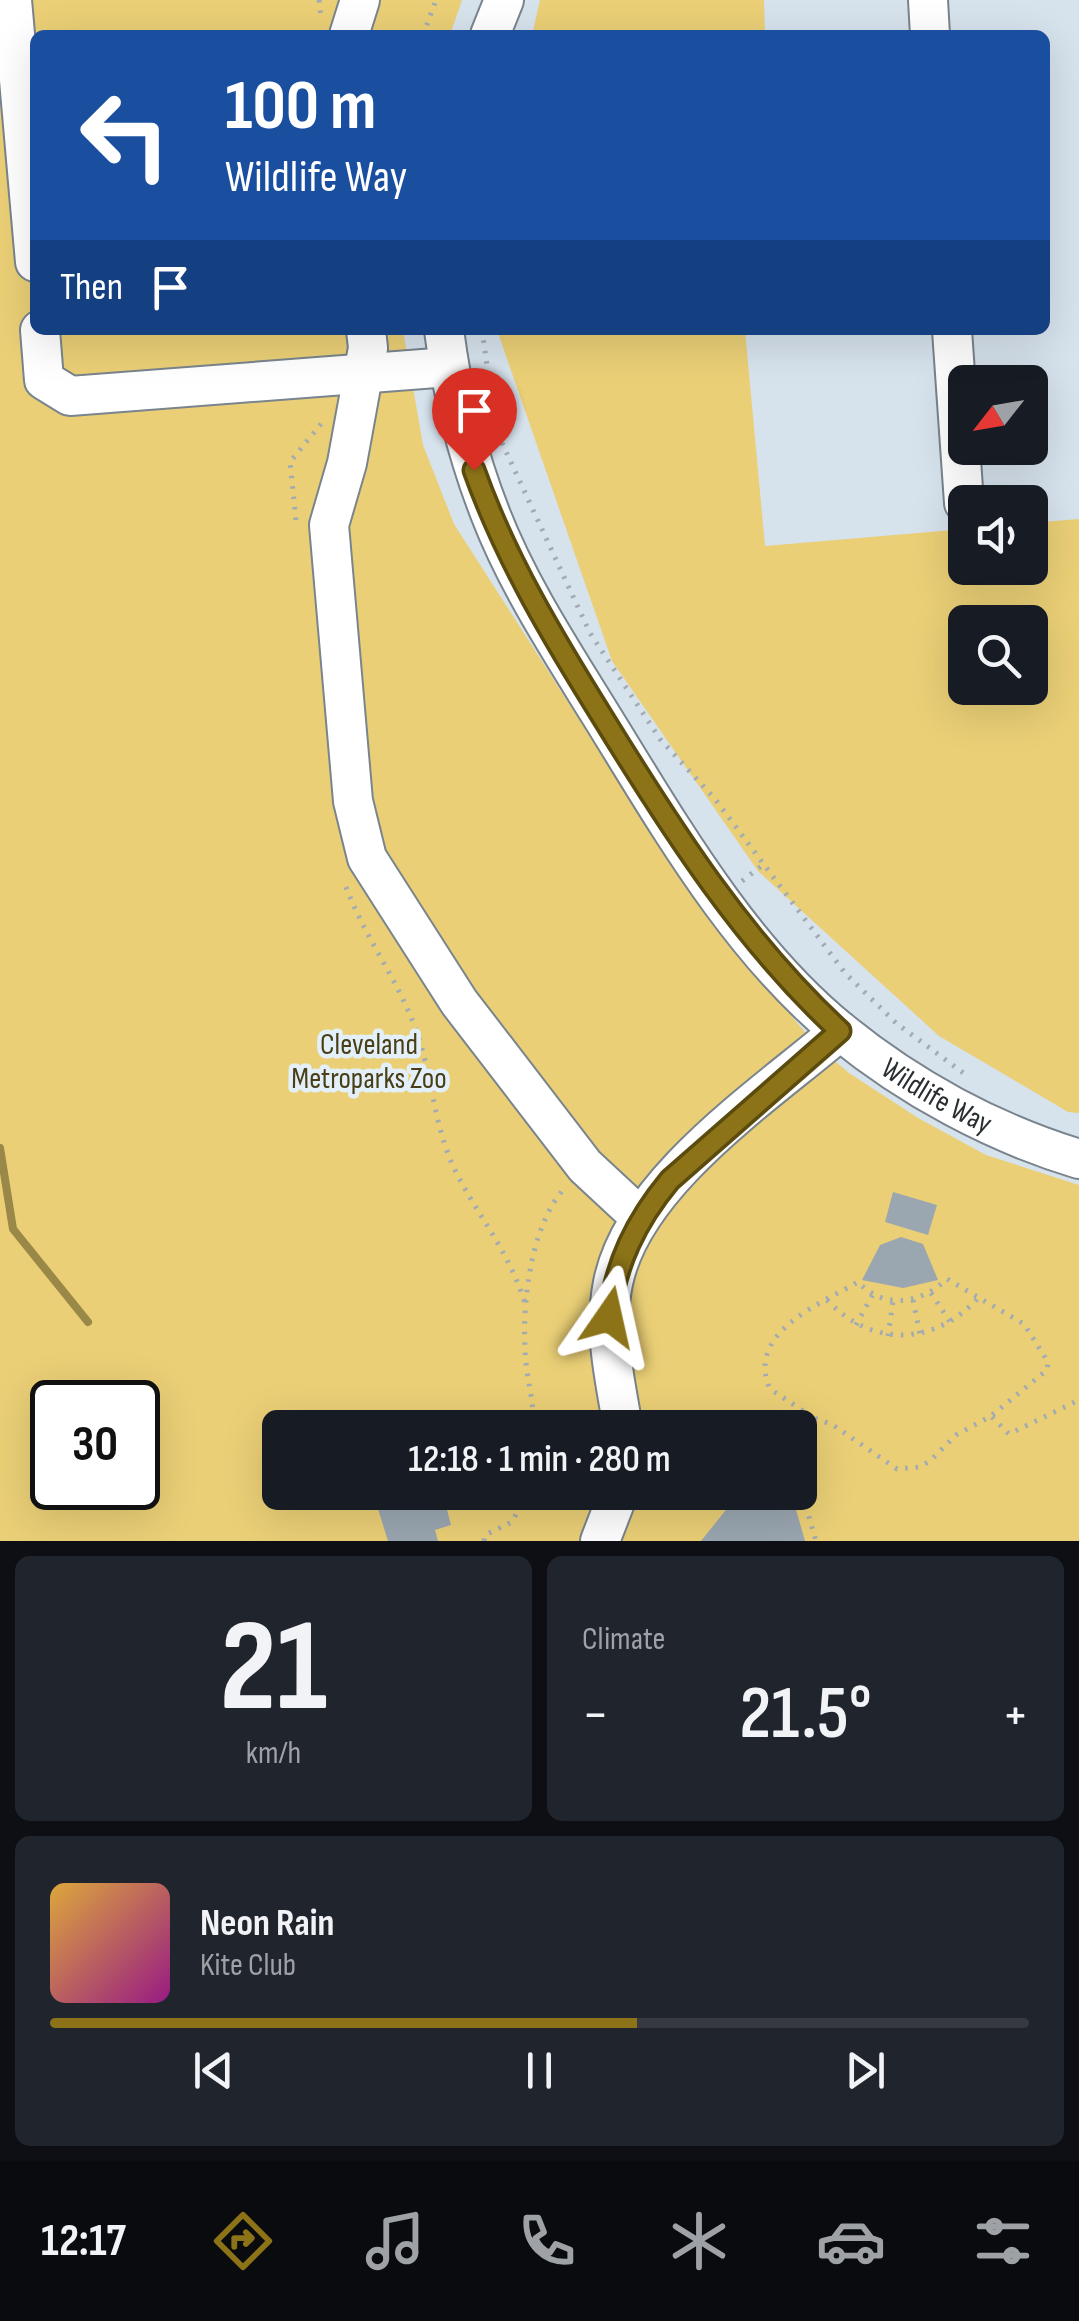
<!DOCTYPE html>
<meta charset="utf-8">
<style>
body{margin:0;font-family:"Sofia Sans Condensed",sans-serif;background:#20242c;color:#f1f3f6;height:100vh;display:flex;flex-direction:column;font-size:38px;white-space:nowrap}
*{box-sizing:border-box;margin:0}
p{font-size:32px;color:#9ea1a6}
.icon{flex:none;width:55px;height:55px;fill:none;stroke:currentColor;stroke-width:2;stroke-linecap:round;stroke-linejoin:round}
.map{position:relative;height:1541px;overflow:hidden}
.panel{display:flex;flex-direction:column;gap:15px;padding:15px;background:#0d0f14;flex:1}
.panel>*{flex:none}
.banner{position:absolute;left:30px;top:30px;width:1020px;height:305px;border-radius:15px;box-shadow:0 10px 40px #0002;background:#1a4fa0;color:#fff;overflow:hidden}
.needle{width:65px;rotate:239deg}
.controls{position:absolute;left:948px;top:365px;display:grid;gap:20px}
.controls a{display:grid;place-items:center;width:100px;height:100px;border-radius:15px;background:#171b24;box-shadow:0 10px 40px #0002;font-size:50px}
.speed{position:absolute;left:30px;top:1380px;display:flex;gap:20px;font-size:50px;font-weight:700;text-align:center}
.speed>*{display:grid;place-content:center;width:130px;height:130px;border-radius:50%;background:#171b24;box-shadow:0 10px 40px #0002;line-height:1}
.speed .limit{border:5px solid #111;border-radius:15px;background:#fff;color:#111}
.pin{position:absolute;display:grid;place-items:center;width:85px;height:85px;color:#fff;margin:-102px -42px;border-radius:50% 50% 50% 0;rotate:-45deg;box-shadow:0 0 10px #0007}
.pin .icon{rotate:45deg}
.me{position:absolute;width:110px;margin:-55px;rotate:11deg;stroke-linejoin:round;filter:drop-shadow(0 0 8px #0008)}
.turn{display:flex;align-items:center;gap:35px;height:210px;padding:0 30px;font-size:45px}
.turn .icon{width:130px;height:130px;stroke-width:2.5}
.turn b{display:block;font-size:70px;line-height:85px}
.then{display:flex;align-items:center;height:95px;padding:0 30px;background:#0003;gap:20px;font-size:38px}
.big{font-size:75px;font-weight:600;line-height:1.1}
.panel .widget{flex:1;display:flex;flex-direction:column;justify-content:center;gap:15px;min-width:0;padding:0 35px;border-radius:15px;background:#20242c}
.panel .dial{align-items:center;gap:0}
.dial b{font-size:130px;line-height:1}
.song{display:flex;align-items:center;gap:30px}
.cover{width:120px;height:120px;border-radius:15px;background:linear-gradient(135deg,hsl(40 70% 55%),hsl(310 70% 35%))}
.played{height:10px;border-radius:5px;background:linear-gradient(90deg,#8c7317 60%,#363941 60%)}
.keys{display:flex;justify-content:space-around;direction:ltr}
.heat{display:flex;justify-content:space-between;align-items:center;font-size:55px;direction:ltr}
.panel .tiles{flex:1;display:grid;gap:15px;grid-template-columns:1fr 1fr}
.widget:last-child{grid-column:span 2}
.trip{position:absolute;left:262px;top:1410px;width:555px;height:100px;border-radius:15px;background:#171b24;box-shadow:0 10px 40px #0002;font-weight:600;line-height:100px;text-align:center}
.tab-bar{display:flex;height:160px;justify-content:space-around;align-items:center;background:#090b0e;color:#9ea1a6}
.tab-bar .icon{width:70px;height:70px}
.tab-bar .current{color:#8c7317}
.tab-bar b{font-size:45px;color:#f1f3f6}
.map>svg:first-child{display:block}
</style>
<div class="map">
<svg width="1079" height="1541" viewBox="0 0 1079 1541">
<rect width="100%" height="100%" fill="#d6e2ec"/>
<!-- green -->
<g fill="#eacf76" fill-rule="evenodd">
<path d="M 0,0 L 462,0 L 450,35 L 35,35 L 35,330 L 403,330 L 423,445 L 454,524 L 607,763 L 773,994 L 815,1044 L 849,1073 L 918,1118 L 986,1155 L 1079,1185 L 1079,1541 L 0,1541 ZM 52,1402 L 138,1402 L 138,1488 L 52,1488 ZM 280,1428 L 800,1428 L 800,1492 L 280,1492 Z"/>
<polygon points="540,0 764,0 765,35 532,35"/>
<path d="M 497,330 L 745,330 L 765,546 L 965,529 L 965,568 L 1030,568 L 1030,523 L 1079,519 L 1079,1113 L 1068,1112 L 939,1036 L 758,871 L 612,661 ZM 1030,622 L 1030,688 L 965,688 L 965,622 Z"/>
</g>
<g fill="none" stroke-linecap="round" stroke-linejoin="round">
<!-- stream -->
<polyline stroke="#9a8849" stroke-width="8" points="0,1148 13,1229 88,1322"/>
</g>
<!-- building -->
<g fill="#9aa6b0">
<polygon points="893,1192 937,1205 928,1235 885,1222"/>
<polygon points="901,1237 923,1244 938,1280 903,1288 862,1280 880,1245"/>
<polygon points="418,1492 424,1492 428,1507 445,1502 451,1525 435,1530 438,1541 388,1541 378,1509"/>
<polygon points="713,1492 793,1492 788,1498 795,1506 805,1541 701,1541 729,1506"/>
</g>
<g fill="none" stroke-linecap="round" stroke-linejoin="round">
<!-- minor casing -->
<g stroke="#79848d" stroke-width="42">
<g id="minor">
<polyline points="12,0 35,262"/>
<polyline points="928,0 930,35"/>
<polyline points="349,35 360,0"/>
<polyline points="490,35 504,0"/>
<polyline points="40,330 44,380 70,396 449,367"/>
<polyline points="366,330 368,348 347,463 329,525 353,801 367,858 459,1002 585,1166 641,1218"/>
<path id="s1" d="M 444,330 C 452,393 467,454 490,513 C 517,583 560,649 599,712 C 668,823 738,948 840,1031 C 910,1088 993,1133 1079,1159"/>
<polyline points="952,330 964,503"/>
<path d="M 623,1428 C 615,1379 603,1332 613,1283 C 633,1182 765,1095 840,1031"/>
<polyline points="600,1541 619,1492"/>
</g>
</g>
<!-- path -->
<g stroke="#a2abb3" stroke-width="5" stroke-dasharray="2.5 8" stroke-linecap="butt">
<polyline points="319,0 321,17"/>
<polyline points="423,35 436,0"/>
<polyline points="482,330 494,414"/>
<polyline points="502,443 590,633 660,739 715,799 845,973 896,1023 966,1075"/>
<polyline points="296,520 290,462 325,419"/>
<polyline points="742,881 764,864"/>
<path d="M 346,887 C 365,938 399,981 417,1033 C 433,1079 434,1130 457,1174 C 480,1219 511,1255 525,1304"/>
<polyline points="931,1293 950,1322"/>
<path d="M 827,1300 C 872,1348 935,1346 979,1297"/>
<polyline points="913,1300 920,1334"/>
<polyline points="856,1325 873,1294"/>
<polyline points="888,1336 893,1301"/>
<polyline points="992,1417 1009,1434 1079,1400"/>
<path d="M 532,1428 C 535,1408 530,1392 527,1372 C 520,1320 527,1230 564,1189"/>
<path d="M 800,1445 L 814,1418 L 833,1425 L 897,1469 L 920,1467 L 930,1461 L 956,1435 L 991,1416 L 1047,1370 L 1048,1362 L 1024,1324 L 947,1279 C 920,1304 885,1310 858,1282 C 820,1304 745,1333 770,1389 L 814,1418"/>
<polyline points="800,1486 816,1541"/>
<polyline points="484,1541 485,1535 512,1522 522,1503 519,1492"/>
</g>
<!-- minor -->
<use href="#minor" stroke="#fff" stroke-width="38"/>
</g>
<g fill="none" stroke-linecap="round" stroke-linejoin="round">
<!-- route casing -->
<g stroke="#5b4b0f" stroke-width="25">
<path id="route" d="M 474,470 C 506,560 555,641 605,721 C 674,833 744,942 840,1031 L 670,1180 C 636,1221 615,1264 609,1317"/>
</g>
<!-- route -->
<use href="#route" stroke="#8c7317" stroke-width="18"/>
</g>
<g text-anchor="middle" stroke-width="9" stroke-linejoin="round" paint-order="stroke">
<!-- park labels -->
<g font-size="30" fill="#493e16" stroke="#e3f0f9">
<text x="369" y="1054">Cleveland<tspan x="369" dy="34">Metroparks Zoo</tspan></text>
</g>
<!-- street labels -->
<g font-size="30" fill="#292e31" stroke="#e3f0f9">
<text dy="10" stroke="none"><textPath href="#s1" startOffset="935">Wildlife Way</textPath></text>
</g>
</g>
</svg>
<div class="controls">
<a><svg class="needle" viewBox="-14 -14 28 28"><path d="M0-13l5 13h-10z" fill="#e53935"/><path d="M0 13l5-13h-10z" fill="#9ea1a6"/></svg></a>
<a><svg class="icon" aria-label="sound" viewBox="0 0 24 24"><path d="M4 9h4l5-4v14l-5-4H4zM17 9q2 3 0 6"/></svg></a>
<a><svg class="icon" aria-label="search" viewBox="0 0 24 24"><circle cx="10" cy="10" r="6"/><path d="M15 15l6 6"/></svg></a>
</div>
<div class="speed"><div class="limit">30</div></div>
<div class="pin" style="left:474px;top:470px;background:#d93025"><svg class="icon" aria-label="arrive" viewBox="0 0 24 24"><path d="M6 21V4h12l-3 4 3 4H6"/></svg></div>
<svg class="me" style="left:609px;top:1317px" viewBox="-20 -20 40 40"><path d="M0-17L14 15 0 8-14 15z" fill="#8c7317" stroke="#fff" stroke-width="4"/></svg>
<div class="trip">12:18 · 1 min · 280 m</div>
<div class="banner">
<div class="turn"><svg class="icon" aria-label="left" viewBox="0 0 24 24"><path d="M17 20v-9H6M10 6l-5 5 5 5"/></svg><div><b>100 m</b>Wildlife Way</div></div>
<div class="then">Then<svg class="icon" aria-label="arrive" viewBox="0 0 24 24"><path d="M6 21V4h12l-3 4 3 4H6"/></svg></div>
</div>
</div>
<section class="panel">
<div class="tiles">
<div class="widget dial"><b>21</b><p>km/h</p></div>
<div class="widget"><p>Climate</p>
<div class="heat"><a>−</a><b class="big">21.5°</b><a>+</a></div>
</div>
<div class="widget">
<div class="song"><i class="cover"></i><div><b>Neon Rain</b><p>Kite Club</p></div></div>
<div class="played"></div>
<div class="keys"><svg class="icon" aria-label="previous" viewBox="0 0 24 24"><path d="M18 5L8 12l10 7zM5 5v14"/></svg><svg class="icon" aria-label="pause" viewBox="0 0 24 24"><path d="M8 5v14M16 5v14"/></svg><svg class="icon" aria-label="next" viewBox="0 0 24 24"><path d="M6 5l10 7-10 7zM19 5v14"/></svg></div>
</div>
</div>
</section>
<nav class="tab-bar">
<b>12:17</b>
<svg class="icon current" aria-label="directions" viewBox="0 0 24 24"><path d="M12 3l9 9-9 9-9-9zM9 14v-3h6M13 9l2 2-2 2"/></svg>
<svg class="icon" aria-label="music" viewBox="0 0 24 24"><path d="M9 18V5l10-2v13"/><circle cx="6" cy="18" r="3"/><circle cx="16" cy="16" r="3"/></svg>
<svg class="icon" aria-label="phone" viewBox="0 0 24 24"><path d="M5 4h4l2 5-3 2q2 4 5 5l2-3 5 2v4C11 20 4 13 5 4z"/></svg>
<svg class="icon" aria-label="climate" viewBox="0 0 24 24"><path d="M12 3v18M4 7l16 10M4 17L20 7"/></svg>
<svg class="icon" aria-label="car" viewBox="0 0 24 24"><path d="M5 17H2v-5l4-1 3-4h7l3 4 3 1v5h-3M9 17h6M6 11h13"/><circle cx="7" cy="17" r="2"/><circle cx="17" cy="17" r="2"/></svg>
<svg class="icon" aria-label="filters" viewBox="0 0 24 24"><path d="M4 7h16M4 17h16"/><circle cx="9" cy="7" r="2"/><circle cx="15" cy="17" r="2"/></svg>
</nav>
